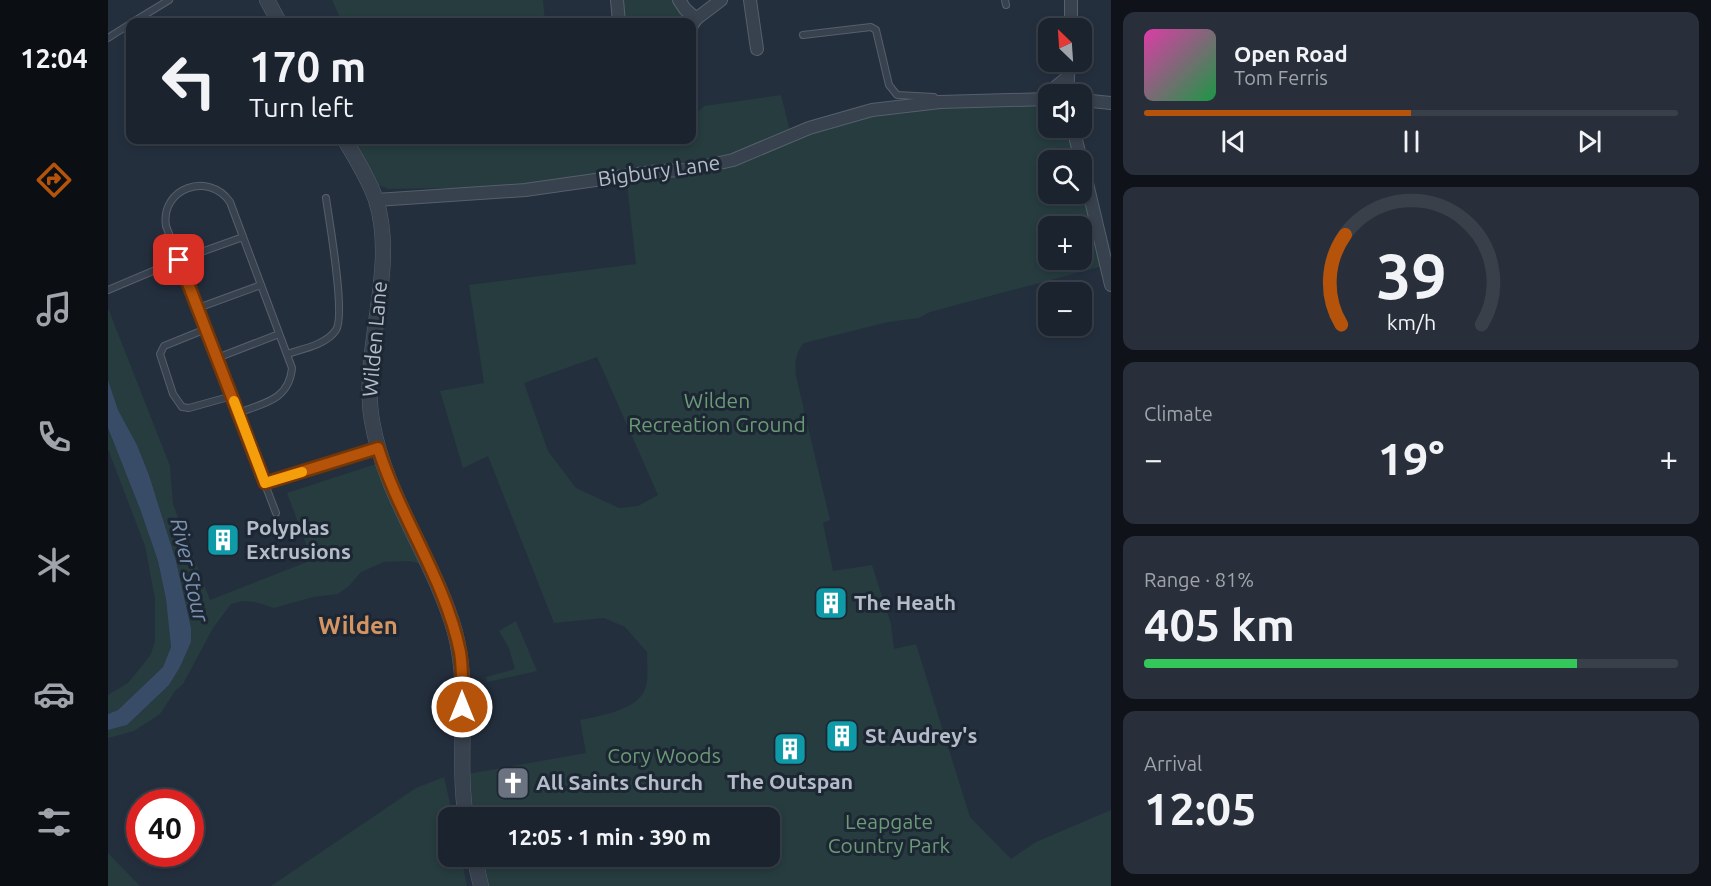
<!DOCTYPE html>
<meta charset="utf-8">
<style>
body{margin:0;font-family:Ubuntu,sans-serif;background:#282f3a;color:#f1f3f6;height:100vh;display:flex;flex-direction:column;font-size:22px;white-space:nowrap}
*{box-sizing:border-box;margin:0}
p{font-size:20px;color:#a0a4aa}
.icon{flex:none;width:33px;height:33px;fill:none;stroke:currentColor;stroke-width:2;stroke-linecap:round;stroke-linejoin:round}
.map{position:relative;flex:1;overflow:hidden}
.drawer{display:flex;flex-direction:column;gap:12px;padding:12px;background:#0f1319;width:600px}
.drawer>*{flex:none}
.banner{position:absolute;left:18px;top:18px;width:570px;height:126px;border-radius:12px;box-shadow:0 3px 9px #0003,0 0 0 2px #39404a;background:#1b232e;color:#f1f3f6;overflow:hidden}
.needle{width:39px;rotate:335deg}
.fabs{position:absolute;left:930px;top:18px;display:grid;gap:12px}
.fabs a{display:grid;place-items:center;width:54px;height:54px;border-radius:12px;background:#1b232e;box-shadow:0 3px 9px #0003,0 0 0 2px #39404a;font-size:30px}
.speed{position:absolute;left:18px;top:789px;display:flex;gap:12px;font-size:30px;font-weight:700;text-align:center}
.speed>*{display:grid;place-content:center;width:78px;height:78px;border-radius:50%;background:#1b232e;box-shadow:0 3px 9px #0003,0 0 0 2px #39404a;line-height:1}
.speed .limit{border:9px solid #d22;background:#fff;color:#111}
.pin{position:absolute;display:grid;place-items:center;width:51px;height:51px;color:#fff;margin:-26px;border-radius:12px;box-shadow:0 3px 9px #0006}
.me{position:absolute;width:66px;margin:-33px;rotate:0deg;stroke-linejoin:round;filter:drop-shadow(0 0 4px #0008)}
.turn{display:flex;align-items:center;gap:21px;height:126px;padding:0 24px;font-size:27px}
.turn .icon{width:78px;height:78px;stroke-width:2.5}
.turn b{display:block;font-size:42px;line-height:51px}
.big{font-size:45px;font-weight:700;line-height:1.1}
.drawer .tile{flex:1;display:flex;flex-direction:column;justify-content:center;gap:9px;min-width:0;padding:0 21px;border-radius:12px;background:#282f3a}
.drawer .dial{align-items:center;gap:0}
.dial svg{height:156px;overflow:visible;fill:none;stroke:#39404a;stroke-width:7;stroke-linecap:round;text-anchor:middle}
.dial text{fill:#f1f3f6;stroke:none}
.song{display:flex;align-items:center;gap:18px}
.cover{width:72px;height:72px;border-radius:9px;background:linear-gradient(135deg,hsl(320 70% 55%),hsl(140 70% 35%))}
.played{height:6px;border-radius:3px;background:linear-gradient(90deg,#b45309 50%,#39404a 50%)}
.keys{display:flex;justify-content:space-around;direction:ltr}
.heat{display:flex;justify-content:space-between;align-items:center;font-size:33px;direction:ltr}
.charge{height:9px;border-radius:4px;background:linear-gradient(90deg,#34c759 81%,#39404a 0)}
.trip{position:absolute;left:330px;top:807px;width:342px;height:60px;border-radius:12px;background:#1b232e;box-shadow:0 3px 9px #0003,0 0 0 2px #39404a;font-weight:700;line-height:60px;text-align:center}
main{display:flex;flex:1;min-height:0}
.menu{display:flex;flex-direction:column;width:108px;justify-content:space-around;align-items:center;background:#0b0e12;color:#a0a4aa}
.menu .icon{width:42px;height:42px}
.menu .selected{color:#b45309}
.menu b{font-size:27px;color:#f1f3f6}
.map>svg:first-child{display:block}
</style>
<main>
<nav class="menu">
<b>12:04</b>
<svg class="icon selected" aria-label="directions" viewBox="0 0 24 24"><path d="M12 3l9 9-9 9-9-9zM9 14v-3h6M13 9l2 2-2 2"/></svg>
<svg class="icon" aria-label="music" viewBox="0 0 24 24"><path d="M9 18V5l10-2v13"/><circle cx="6" cy="18" r="3"/><circle cx="16" cy="16" r="3"/></svg>
<svg class="icon" aria-label="phone" viewBox="0 0 24 24"><path d="M5 4h4l2 5-3 2q2 4 5 5l2-3 5 2v4C11 20 4 13 5 4z"/></svg>
<svg class="icon" aria-label="climate" viewBox="0 0 24 24"><path d="M12 3v18M4 7l16 10M4 17L20 7"/></svg>
<svg class="icon" aria-label="car" viewBox="0 0 24 24"><path d="M5 17H2v-5l4-1 3-4h7l3 4 3 1v5h-3M9 17h6M6 11h13"/><circle cx="7" cy="17" r="2"/><circle cx="17" cy="17" r="2"/></svg>
<svg class="icon" aria-label="filters" viewBox="0 0 24 24"><path d="M4 7h16M4 17h16"/><circle cx="9" cy="7" r="2"/><circle cx="15" cy="17" r="2"/></svg>
</nav>
<div class="map">
<svg width="1003" height="886" viewBox="0 0 1003 886">
<rect width="100%" height="100%" fill="#242f3e"/>
<!-- green -->
<g fill="#263c3f" fill-rule="evenodd">
<polygon points="224,0 435,0 437,22 234,22"/>
<polygon points="509,0 571,0 584,22 511,22"/>
<path d="M 673,95 L 683,135 L 749,113 L 940,99 L 940,128 L 965,128 L 972,160 L 940,160 L 940,194 L 974,194 L 974,169 L 995,266 L 822,312 L 811,318 L 780,322 L 696,343 C 687,353 687,362 688,376 L 722,520 L 715,523 L 725,571 L 764,565 L 783,624 L 786,649 L 808,644 L 862,817 L 903,859 L 928,842 L 1003,810 L 1003,886 L 373,886 L 366,857 L 662,856 L 662,818 L 358,817 L 354,775 L 478,753 L 472,720 C 491,716 530,710 537,689 C 541,679 539,663 539,652 L 517,627 L 496,618 L 446,623 L 380,456 L 355,468 L 332,391 L 376,383 L 361,285 L 528,264 L 518,176 L 343,195 L 341,188 L 281,189 L 270,185 L 250,146 L 253,140 L 584,140 L 584,118 L 596,106 ZM 940,226 L 974,226 L 974,260 L 940,260 ZM 489,357 L 550,495 L 530,506 L 511,508 L 468,488 L 440,451 L 416,383 Z"/>
<polygon points="0,308 62,466 65,504 102,600 204,560 179,493 274,462 321,565 300,561 276,562 253,572 241,586 230,594 205,597 166,608 147,602 134,601 123,604 105,628 75,684 67,691 52,714 26,731 0,738 0,730 19,725 61,685 72,667 83,642 83,628 68,561 41,475 29,445 10,410 0,380"/>
<polygon points="0,428 32,509 50,561 58,599 63,647 55,667 10,710 0,714 0,695 20,683 42,656 47,642 47,599 37,546 0,449"/>
<polygon points="408,621 429,671 379,682 378,677 407,669 401,648 391,631"/>
<polygon points="336,777 345,817 340,818 340,856 353,857 359,886 163,886 308,788"/>
<polygon points="0,853 32,886 0,886"/>
</g>
<!-- water -->
<polygon fill="#394c67" points="0,380 10,410 29,445 41,475 68,561 83,628 83,642 72,667 61,685 19,725 0,730 0,714 10,710 55,667 63,647 58,599 50,561 32,509 0,428"/>
<g fill="none" stroke-linecap="round" stroke-linejoin="round">
<!-- service casing -->
<g stroke="#565f6c" stroke-width="8">
<g id="service">
<polyline points="897,0 898,5"/>
<polyline points="25,22 61,0"/>
<polyline points="695,35 763,27 768,30 781,85 789,95 826,97 829,100"/>
<polyline points="0,38 22,24"/>
<polyline points="0,290 71,260 135,237"/>
<polyline points="90,308 153,285"/>
<polyline points="98,329 56,346 52,354 65,394 74,407 81,408 124,396"/>
<path d="M 179,354 C 194,349 218,345 228,330 C 238,315 221,220 218,198"/>
<polyline points="109,358 171,334"/>
<path d="M 130,413 C 156,403 181,400 184,368 L 122,202 C 101,171 52,188 58,226 L 168,513"/>
<polyline points="157,483 269,448"/>
</g>
</g>
<!-- minor casing -->
<g stroke="#565f6c" stroke-width="14">
<g id="minor">
<polyline points="509,0 511,22"/>
<polyline points="571,0 577,9 588,19"/>
<polyline points="642,0 649,49"/>
<polyline points="584,25 588,19 613,0"/>
<polyline points="963,28 963,0"/>
<polyline points="959,94 961,62"/>
<polyline points="933,99 960,77"/>
<polyline points="974,100 1003,103"/>
<polyline points="965,128 973,160"/>
<polyline points="974,162 1003,285"/>
<polyline points="268,200 417,190 551,171 580,170 625,160 701,128 764,110 832,102 940,99"/>
</g>
</g>
<!-- tertiary casing -->
<g stroke="#565f6c" stroke-width="16">
<g id="tertiary">
<polyline points="159,0 171,22"/>
<path d="M 237,140 C 248,159 261,179 268,200 C 290,269 252,351 264,421 C 277,496 326,559 347,632 C 363,692 348,756 358,818"/>
<polyline points="366,856 373,886"/>
</g>
</g>
<!-- service -->
<use href="#service" stroke="#38414e" stroke-width="6"/>
<!-- minor -->
<use href="#minor" stroke="#38414e" stroke-width="12"/>
<!-- tertiary -->
<use href="#tertiary" stroke="#38414e" stroke-width="15"/>
</g>
<g fill="none" stroke-linecap="round" stroke-linejoin="round">
<!-- route casing -->
<g stroke="#753606" stroke-width="15">
<path id="route" d="M 71,260 L 157,483 L 270,448 C 292,518 337,579 352,652 C 355,670 354,689 354,707"/>
</g>
<!-- route -->
<use href="#route" stroke="#b45309" stroke-width="10"/>
<!-- slow -->
<polyline stroke="#f59e0b" stroke-width="10" points="126,401 157,483 194,472"/>
</g>
<!-- icons -->
<defs>
<g id="building-square" transform="scale(1.725)"><rect x="-9" y="-9" width="18" height="18" rx="4" fill="#0f9aa8" stroke="#1d2633"/><path d="M-4-6H4V6H1V3H-1V6H-4ZM-2.5-4.3h1.7v1.8h-1.7ZM.8-4.3h1.7v1.8H.8ZM-2.5-1h1.7V.8h-1.7ZM.8-1h1.7V.8H.8Z" fill="#fff"/></g>
<g id="church-square" transform="scale(1.725)"><rect x="-9" y="-9" width="18" height="18" rx="4" fill="#6b7280" stroke="#1d2633"/><path d="M-1.2-6h2.4v3.5h3.3v2.4h-3.3V6h-2.4V-.1h-3.3v-2.4h3.3Z" fill="#fff"/></g>
</defs>
<g fill-rule="evenodd">
<use href="#building-square" x="115" y="540"/>
<use href="#building-square" x="723" y="603"/>
<use href="#building-square" x="734" y="736"/>
<use href="#building-square" x="682" y="749"/>
<use href="#church-square" x="405" y="783"/>
</g>
<g text-anchor="middle" stroke-width="6" stroke-linejoin="round" paint-order="stroke">
<!-- street labels -->
<g font-size="21" fill="#b4bcc9" stroke="#1d2633">
<text transform="translate(551 171) rotate(-8)" y="7">Bigbury Lane</text>
<text transform="translate(267 339) rotate(-85)" y="7">Wilden Lane</text>
</g>
<!-- park labels -->
<g font-size="21" fill="#6b9a76" stroke="#1d2633">
<text x="609" y="408">Wilden<tspan x="609" dy="24">Recreation Ground</tspan></text>
<text x="556" y="763">Cory Woods</text>
<text x="781" y="829">Leapgate<tspan x="781" dy="24">Country Park</tspan></text>
</g>
<!-- poi labels -->
<g font-size="21" font-weight="bold" fill="#b4bcc9" stroke="#1d2633" text-anchor="start">
<text x="138" y="535">Polyplas<tspan x="138" dy="24">Extrusions</tspan></text>
<text x="746" y="610">The Heath</text>
<text x="757" y="743">St Audrey's</text>
<text x="682" y="789" text-anchor="middle">The Outspan</text>
<text x="428" y="790">All Saints Church</text>
</g>
<!-- water labels -->
<g font-size="22" font-style="italic" fill="#7c92b1" stroke="#1d2633">
<text transform="translate(82 570) rotate(77)" y="8">River Stour</text>
</g>
<!-- quarter labels -->
<g font-size="24" font-weight="bold" fill="#d59563" stroke="#1d2633">
<text x="250" y="634">Wilden</text>
</g>
</g>
</svg>
<div class="fabs">
<a><svg class="needle" viewBox="-14 -14 28 28"><path d="M0-13l5 13h-10z" fill="#e53935"/><path d="M0 13l5-13h-10z" fill="#a0a4aa"/></svg></a>
<a><svg class="icon" aria-label="sound" viewBox="0 0 24 24"><path d="M4 9h4l5-4v14l-5-4H4zM17 9q2 3 0 6"/></svg></a>
<a><svg class="icon" aria-label="search" viewBox="0 0 24 24"><circle cx="10" cy="10" r="6"/><path d="M15 15l6 6"/></svg></a>
<a>+</a>
<a>−</a>
</div>
<div class="speed"><div class="limit">40</div></div>
<div class="pin" style="left:71px;top:260px;background:#d93025"><svg class="icon" aria-label="arrive" viewBox="0 0 24 24"><path d="M6 21V4h12l-3 4 3 4H6"/></svg></div>
<svg class="me" style="left:354px;top:707px" viewBox="-20 -20 40 40"><circle r="17" fill="#b45309" stroke="#fff" stroke-width="3"/><path d="M0-11L8 9 0 5-8 9z" fill="#fff"/></svg>
<div class="trip">12:05 · 1 min · 390 m</div>
<div class="banner">
<div class="turn"><svg class="icon" aria-label="left" viewBox="0 0 24 24"><path d="M17 20v-9H6M10 6l-5 5 5 5"/></svg><div><b>170 m</b>Turn left</div></div>
</div>
</div>
<section class="drawer">
<div class="tile">
<div class="song"><i class="cover"></i><div><b>Open Road</b><p>Tom Ferris</p></div></div>
<div class="played"></div>
<div class="keys"><svg class="icon" aria-label="previous" viewBox="0 0 24 24"><path d="M18 5L8 12l10 7zM5 5v14"/></svg><svg class="icon" aria-label="pause" viewBox="0 0 24 24"><path d="M8 5v14M16 5v14"/></svg><svg class="icon" aria-label="next" viewBox="0 0 24 24"><path d="M6 5l10 7-10 7zM19 5v14"/></svg></div>
</div>
<div class="tile dial"><svg viewBox="0 0 100 80">
<path d="M14 69A42 42 0 1 1 86 69"/>
<path d="M14 69A42 42 0 0 1 16 23" stroke="#b45309"/>
<text x="50" y="56" font-size="32" font-weight="700">39</text>
<text x="50" y="72" font-size="11">km/h</text>
</svg></div>
<div class="tile"><p>Climate</p>
<div class="heat"><a>−</a><b class="big">19°</b><a>+</a></div>
</div>
<div class="tile"><p>Range · 81%</p><b class="big">405 km</b><div class="charge"></div></div>
<div class="tile"><p>Arrival</p><b class="big">12:05</b></div>
</section>
</main>
